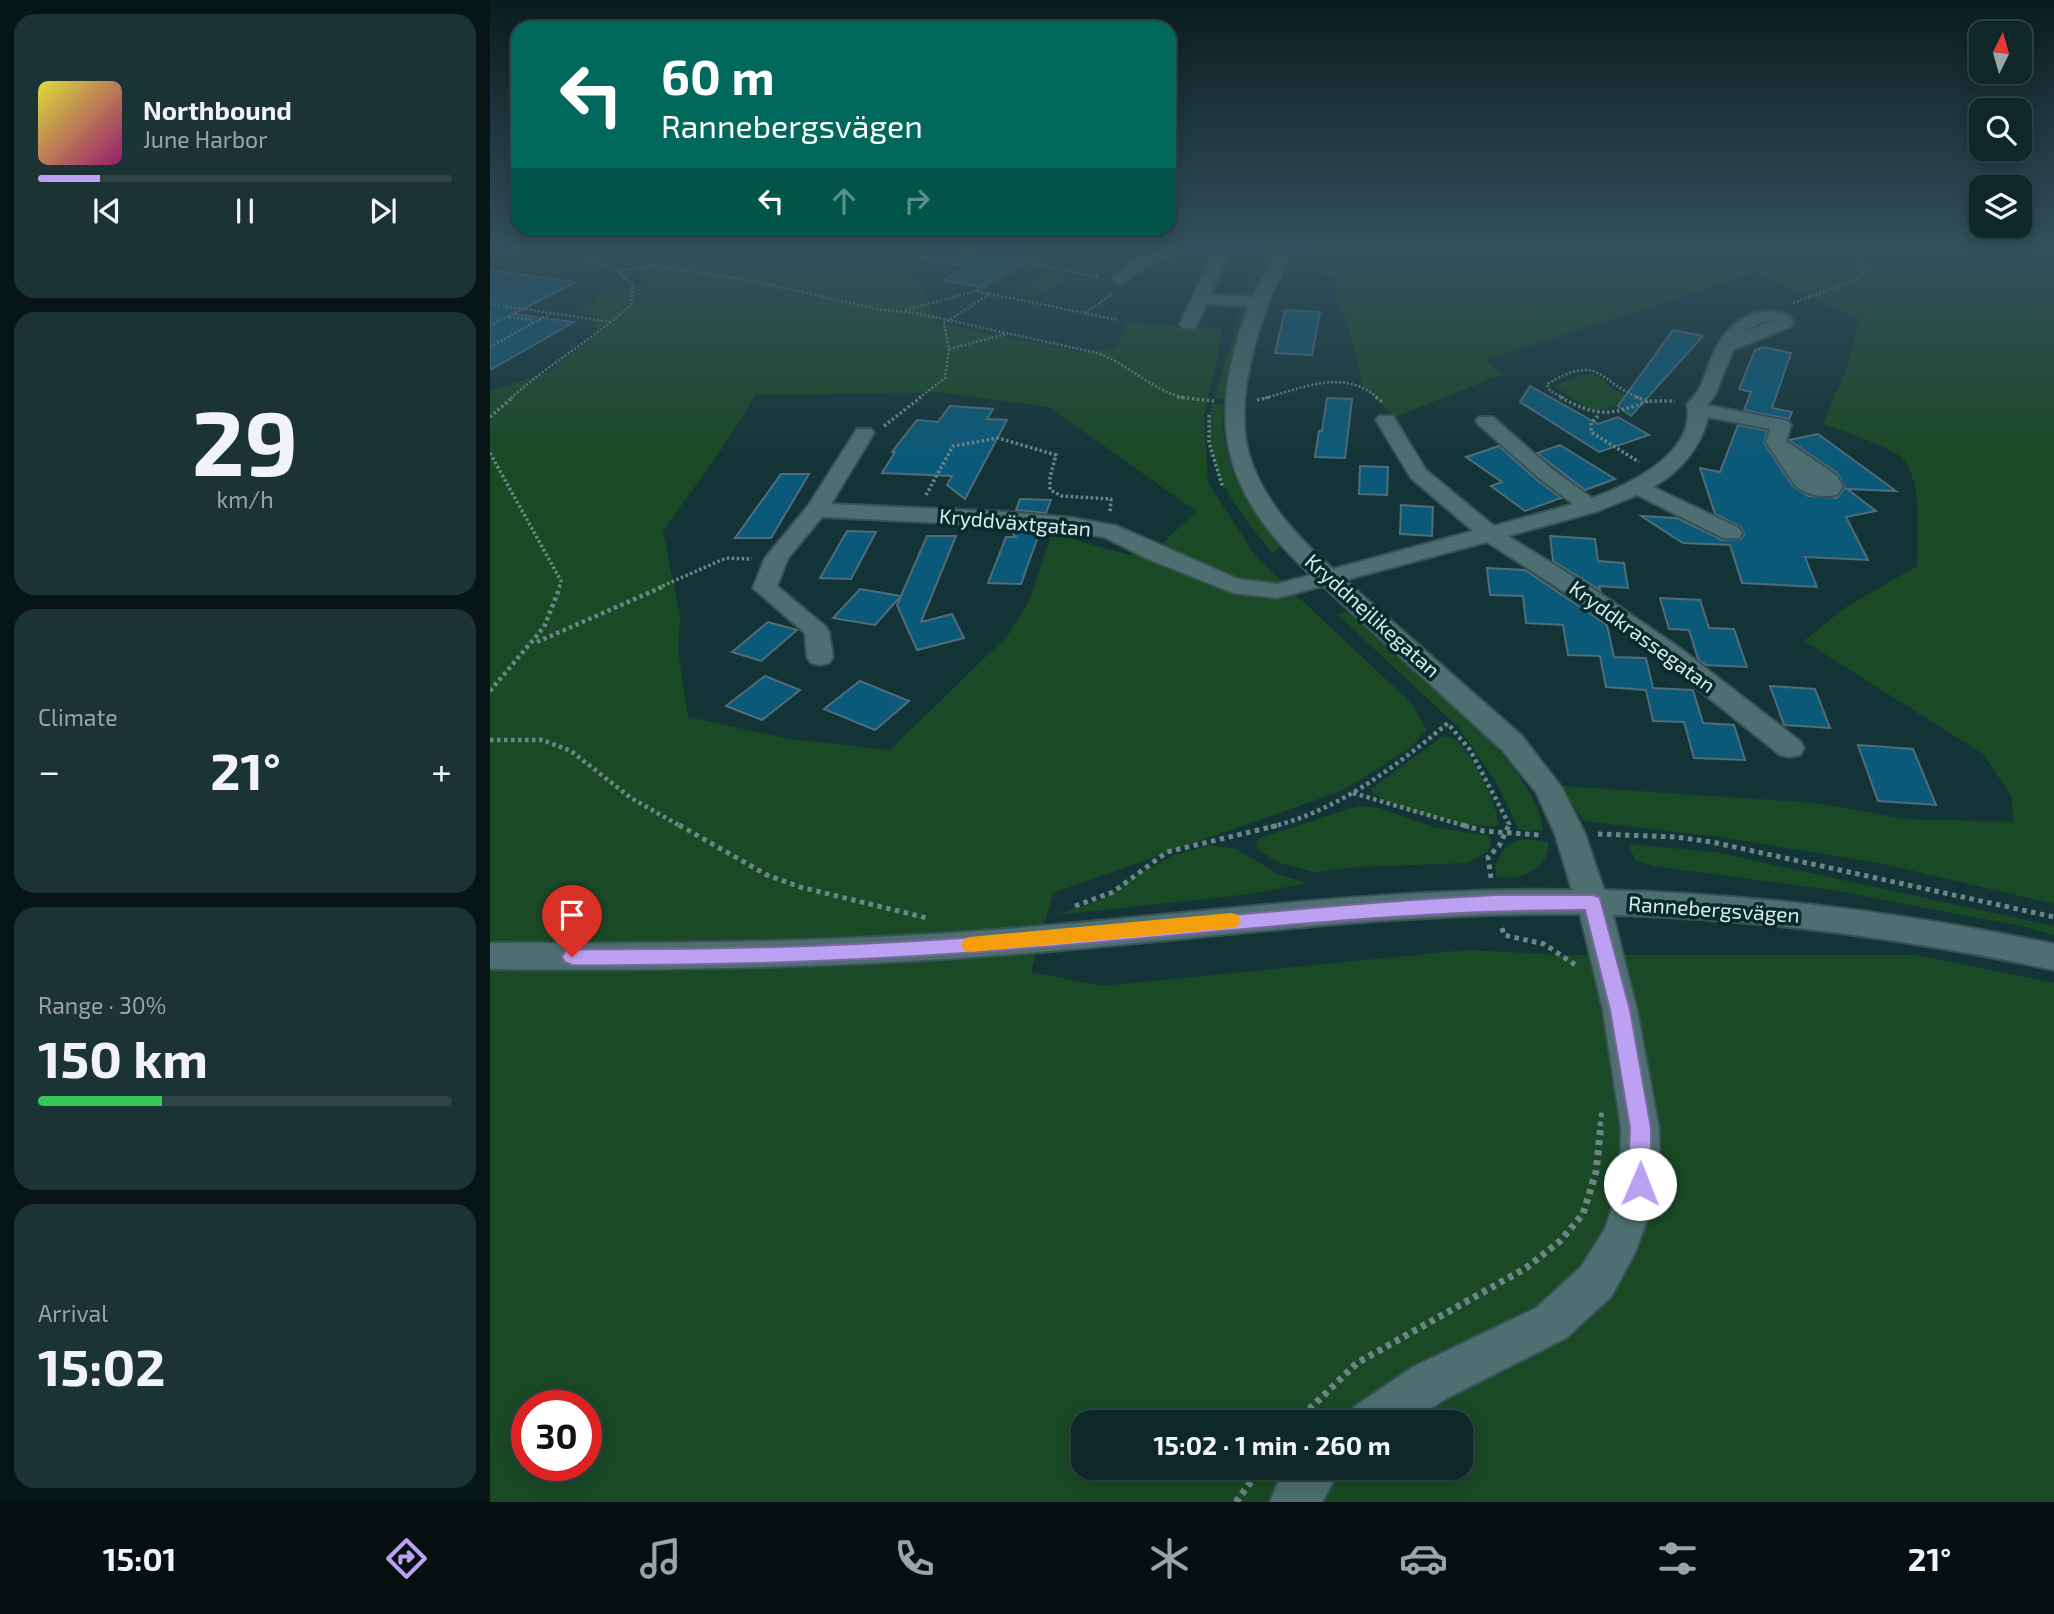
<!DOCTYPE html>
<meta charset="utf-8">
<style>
body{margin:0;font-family:"Exo 2",sans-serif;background:#1c3335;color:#f1f3f6;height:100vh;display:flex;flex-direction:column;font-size:26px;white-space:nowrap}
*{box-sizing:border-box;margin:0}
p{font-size:23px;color:#9ba5a8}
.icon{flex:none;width:38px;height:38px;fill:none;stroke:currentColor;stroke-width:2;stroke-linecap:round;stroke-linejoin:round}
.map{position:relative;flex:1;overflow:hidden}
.drawer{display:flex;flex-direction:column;gap:14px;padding:14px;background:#081517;width:490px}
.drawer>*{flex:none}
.hud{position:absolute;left:21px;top:21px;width:665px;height:214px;border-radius:21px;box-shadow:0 4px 18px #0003,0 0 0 2px #2e4446;background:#00695c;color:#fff;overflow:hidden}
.needle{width:46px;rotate:5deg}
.controls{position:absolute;left:1479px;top:21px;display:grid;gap:14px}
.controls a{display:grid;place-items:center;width:63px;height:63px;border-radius:14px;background:#0e2729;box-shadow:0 4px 18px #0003,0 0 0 2px #2e4446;font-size:35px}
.speed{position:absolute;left:21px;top:1390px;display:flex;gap:14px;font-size:35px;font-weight:700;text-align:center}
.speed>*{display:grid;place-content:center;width:91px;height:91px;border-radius:50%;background:#0e2729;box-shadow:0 4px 18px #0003,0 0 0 2px #2e4446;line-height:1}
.speed .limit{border:10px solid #d22;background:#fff;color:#111}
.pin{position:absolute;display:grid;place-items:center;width:60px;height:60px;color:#fff;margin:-72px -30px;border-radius:50% 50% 50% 0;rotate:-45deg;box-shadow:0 0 7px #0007}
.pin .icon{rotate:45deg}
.me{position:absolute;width:77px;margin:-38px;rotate:1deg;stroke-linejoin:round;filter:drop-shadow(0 0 5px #0008)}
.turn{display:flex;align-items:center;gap:24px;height:147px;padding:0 35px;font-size:32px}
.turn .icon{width:91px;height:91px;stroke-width:2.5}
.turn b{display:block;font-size:49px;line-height:60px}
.lanes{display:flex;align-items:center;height:66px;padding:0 35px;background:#0003;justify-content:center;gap:35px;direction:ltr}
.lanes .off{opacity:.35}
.big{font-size:52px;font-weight:700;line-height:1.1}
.drawer .card{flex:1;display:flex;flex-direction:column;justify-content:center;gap:10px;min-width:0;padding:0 24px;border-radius:21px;background:#1c3335}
.drawer .dial{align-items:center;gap:0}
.dial b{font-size:91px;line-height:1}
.song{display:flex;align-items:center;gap:21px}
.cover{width:84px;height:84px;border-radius:10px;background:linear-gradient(135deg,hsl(60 70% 55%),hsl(320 70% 35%))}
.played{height:7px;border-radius:4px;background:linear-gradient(90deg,#bca0f2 15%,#2e4446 15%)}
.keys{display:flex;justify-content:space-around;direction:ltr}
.heat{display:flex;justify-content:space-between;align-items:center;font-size:38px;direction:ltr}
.charge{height:10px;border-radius:5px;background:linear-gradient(90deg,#34c759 30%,#2e4446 0)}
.trip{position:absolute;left:581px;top:1410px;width:402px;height:70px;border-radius:21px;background:#0e2729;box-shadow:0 4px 18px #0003,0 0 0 2px #2e4446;font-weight:700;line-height:70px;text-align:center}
.dock{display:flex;height:112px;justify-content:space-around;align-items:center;background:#061010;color:#9ba5a8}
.dock .icon{width:49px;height:49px}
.dock .selected{color:#bca0f2}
.dock b{font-size:32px;color:#f1f3f6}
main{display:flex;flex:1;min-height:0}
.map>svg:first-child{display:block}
</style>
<main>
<section class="drawer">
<div class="card">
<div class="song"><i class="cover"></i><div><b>Northbound</b><p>June Harbor</p></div></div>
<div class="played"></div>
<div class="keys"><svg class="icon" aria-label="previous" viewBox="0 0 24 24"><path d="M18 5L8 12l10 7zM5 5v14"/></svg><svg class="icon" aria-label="pause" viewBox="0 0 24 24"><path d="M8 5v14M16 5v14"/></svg><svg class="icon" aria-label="next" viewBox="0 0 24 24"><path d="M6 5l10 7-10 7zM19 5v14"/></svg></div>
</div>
<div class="card dial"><b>29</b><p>km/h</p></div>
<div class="card"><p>Climate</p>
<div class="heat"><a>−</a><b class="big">21°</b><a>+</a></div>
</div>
<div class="card"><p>Range · 30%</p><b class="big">150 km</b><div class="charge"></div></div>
<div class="card"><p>Arrival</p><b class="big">15:02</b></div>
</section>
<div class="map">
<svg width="1564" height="1502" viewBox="0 0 1564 1502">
<rect width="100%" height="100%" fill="#133437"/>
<!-- green -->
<g fill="#1a4926" fill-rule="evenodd">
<path d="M 92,246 L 404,246 L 391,256 L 420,275 L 432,286 L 447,323 L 587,352 L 627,348 L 637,322 L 733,330 L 714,415 L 718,483 L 767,558 L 922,704 L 937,730 L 919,749 L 854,790 L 563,893 L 541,972 L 611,986 L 977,950 L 1072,955 L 1426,955 L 1564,983 L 1564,1502 L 0,1502 L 0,391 L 56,373 L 113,331 L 100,325 L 104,315 L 93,313 L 91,308 L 106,301 L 113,292 L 159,285 L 150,277 L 153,270 L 145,264 L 128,264 L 90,250 ZM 449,392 L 559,407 L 706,511 L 673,543 L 639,555 L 562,533 L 539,601 L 518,635 L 400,750 L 299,739 L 198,717 L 188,651 L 190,615 L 173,531 L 229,453 L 265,395 ZM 37,1405 L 96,1405 L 96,1465 L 37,1465 ZM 593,1423 L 971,1423 L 971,1468 L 593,1468 Z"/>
<polygon points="778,246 790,246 773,271 765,292 752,295 763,268"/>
<path d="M 819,246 L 1564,246 L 1564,904 L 1389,863 L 1230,837 L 1094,821 L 1070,786 L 1326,803 L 1415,819 L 1523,822 L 1522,797 L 1493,754 L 1314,641 L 1353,609 L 1427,566 C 1427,536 1433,482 1413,459 C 1401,446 1351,431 1333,424 L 1356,370 L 1370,319 L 1265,273 L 995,360 L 1013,374 L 905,417 L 873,386 L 857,322 L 847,303 L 845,276 L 804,271 Z"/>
<polygon points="561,272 580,276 545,298 525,294"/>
<polygon points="751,308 758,313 734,398 724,399"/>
<polygon points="1103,374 1113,378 1117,386 1149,402 1103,411 1064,386 1092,375"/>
<path d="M 722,404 L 733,404 C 730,459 753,508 792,546 L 782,553 C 747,510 708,463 722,404 Z"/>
<path d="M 859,610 C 911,657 1047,762 1053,831 L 1029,830 L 1006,782 L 968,727 L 848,615 Z"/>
<path d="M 952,737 C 956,737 960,737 964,739 C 980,747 1007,807 1009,824 L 1005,827 C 966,824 916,815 883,793 L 881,789 Z"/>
<polygon points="868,806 889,808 943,827 999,836 1001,844 998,851 977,863 866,867 824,872 790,863 767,849 766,843 769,838"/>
<path d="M 1031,839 L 1058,842 C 1062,867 1028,884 1006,876 C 1004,858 1015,845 1031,839 Z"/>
<polygon points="1138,844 1224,852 1564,926 1564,935 1536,927 1342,890 1163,866 1146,861"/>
<polygon points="719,845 747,849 789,875 818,883 761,894 567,915 613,899 648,874 682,856"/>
</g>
<!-- building -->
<g fill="#0b5978" stroke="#506b79" stroke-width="2">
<polygon points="432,246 553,246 488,287 454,280 476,267 431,258"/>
<polygon points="0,270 85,282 24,314 84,322 0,370"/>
<polygon points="795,310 830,312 822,355 785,353"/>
<polygon points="1183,330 1213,336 1141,416 1128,406"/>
<polygon points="1273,347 1301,353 1282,408 1302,412 1299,419 1254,410 1261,392 1249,389 1265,350"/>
<polygon points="1040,386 1108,424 1128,417 1159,435 1109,452 1030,402"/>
<polygon points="837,398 862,399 855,458 825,457 829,431 832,431"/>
<polygon points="460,406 503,409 497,419 517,420 475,499 457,485 462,476 392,473 405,452 402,452 427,420 448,422"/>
<polygon points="1248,425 1277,431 1274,443 1303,486 1318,496 1347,498 1355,487 1347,473 1299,440 1328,434 1406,491 1357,489 1386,511 1356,517 1378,560 1315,557 1327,587 1252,583 1240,545 1193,543 1151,516 1187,518 1232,540 1251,539 1254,534 1251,527 1225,514 1210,468 1230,472"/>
<polygon points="1070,445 1125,479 1095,490 1047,453"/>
<polygon points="1009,446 1047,480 1071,498 1035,511 1001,486 1012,482 976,457"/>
<polygon points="870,466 898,467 897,495 869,494"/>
<polygon points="291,474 319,474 281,538 245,538"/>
<polygon points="530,499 561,500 556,513 526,510"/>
<polygon points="911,505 943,507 942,536 910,534"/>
<polygon points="519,529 550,531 531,584 498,583 516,537 526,537"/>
<polygon points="357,531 386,532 361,579 330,578"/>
<polygon points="437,536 466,536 431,622 462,614 474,638 427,650 407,605"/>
<polygon points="1060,536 1105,539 1108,561 1134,563 1138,588 1109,586 1110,590 1063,561"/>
<polygon points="997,568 1035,570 1117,625 1124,657 1156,658 1163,688 1203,690 1213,723 1244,725 1255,760 1204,758 1194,722 1163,721 1156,690 1116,687 1110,656 1078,655 1073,625 1036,623 1033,596 1000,595"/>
<polygon points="370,589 411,596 385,625 343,618"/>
<polygon points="1170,598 1210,600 1219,628 1244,629 1257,667 1216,665 1208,659 1199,630 1179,629"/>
<polygon points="278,622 307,630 271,661 242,652"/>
<polygon points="275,676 310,690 272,720 236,706"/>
<polygon points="370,681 419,701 385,730 334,709"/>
<polygon points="1280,686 1325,689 1340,728 1294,725"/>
<polygon points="1368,745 1423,749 1446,805 1388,801"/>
</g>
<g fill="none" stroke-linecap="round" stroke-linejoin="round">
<!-- minor casing -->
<g stroke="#385154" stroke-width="4">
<g id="minor">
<path d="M 684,246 L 741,246 L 720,295 L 763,297 L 790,246 L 805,246 C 775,299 740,396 760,458 C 775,503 808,538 843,569 L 983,531 L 921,478 L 886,420 L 889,416 L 903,416 L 936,470 L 1004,526 L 1083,504 L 1049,478 L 989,425 L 986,421 L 989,417 L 1003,417 L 1063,470 L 1102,498 C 1139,485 1207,453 1197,404 C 1201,400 1205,396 1208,391 C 1216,377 1219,360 1227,346 C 1243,318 1270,304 1300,316 L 1303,323 L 1300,327 L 1243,350 L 1225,395 L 1217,405 L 1298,421 L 1301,425 L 1296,441 L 1346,475 L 1353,486 L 1347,495 C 1332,498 1316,495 1305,485 L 1276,442 L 1280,429 L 1218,417 C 1211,447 1190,472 1163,487 L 1249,528 L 1252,533 L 1249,538 L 1233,538 L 1147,495 L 1108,511 L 1018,536 L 1111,594 L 1191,649 L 1310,741 L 1314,748 L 1310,755 L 1300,757 L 1290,755 L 1173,661 L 1093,604 L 997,542 L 855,580 L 1032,736 L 1072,788 L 1095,834 L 1114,890 C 1267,894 1415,913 1564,944 L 1564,970 C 1418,939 1272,919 1123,915 L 1147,1010 L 1169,1128 L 1170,1184 L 1145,1253 L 1121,1297 L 1076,1338 L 955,1399 L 920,1423 L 858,1423 L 864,1407 L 923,1367 L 1046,1308 L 1091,1267 L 1115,1229 L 1130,1184 L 1131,1128 L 1113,1010 L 1090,914 C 905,912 722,938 537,953 C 358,968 180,971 0,969 L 0,943 C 180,944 360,942 539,927 C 720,912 900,887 1082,890 L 1065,834 L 1046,792 L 1012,750 L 833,586 L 787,598 L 743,593 L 658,559 L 614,537 L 584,532 L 519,526 L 332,517 L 298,558 L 287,586 L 336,627 L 339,632 L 343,657 L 339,663 L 330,665 L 321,663 L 317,657 L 315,633 L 263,588 L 275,558 L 318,506 L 367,429 L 381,429 L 384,433 L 341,504 L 519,512 L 584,518 L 627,526 L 748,579 L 787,584 L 821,575 C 730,491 716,421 759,306 L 716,304 L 705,328 L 693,328 L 690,324 L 722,255 C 700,253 678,254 658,265 C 648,270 640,280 630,283 L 622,278 L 648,258 ZM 1273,321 L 1283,321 L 1255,332 Z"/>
<polygon points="800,1468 851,1468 832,1502 780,1502 787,1485"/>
</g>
</g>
<!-- path-far4 -->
<g stroke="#6b8688" stroke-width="2.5" stroke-dasharray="2 2" stroke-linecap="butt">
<polyline points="598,246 631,251"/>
<polyline points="472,252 534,263 486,291 628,320"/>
<polyline points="0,254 22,247 79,251"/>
<polyline points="456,260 482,246"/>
<polyline points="535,263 608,277"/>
<polyline points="535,263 562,246"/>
<path d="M 127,271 L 163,266 L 264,281 L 391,310 L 426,313 L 607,353 C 639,364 662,391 695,398"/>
<polyline points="1303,303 1371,278 1376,271 1360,246"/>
<polyline points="0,304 121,322"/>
<polyline points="415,310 486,291"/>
<polyline points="595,313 622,294"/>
<polyline points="19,317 41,319 42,324"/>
<polyline points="0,326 33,308"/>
<polyline points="0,347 63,312"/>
<polyline points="459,349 516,334"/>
<path d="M 21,398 C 59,364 103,339 141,305 L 143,285 L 127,271 L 79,251 L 83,246"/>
<polyline points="429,398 455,378 459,349 454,323 499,295"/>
<path d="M 775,398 C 813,388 853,368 888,398"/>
<path d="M 1074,398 L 1060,391 L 1057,384 C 1112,352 1107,382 1150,398"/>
</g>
<!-- path-far3 -->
<g stroke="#6b8688" stroke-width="3.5" stroke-dasharray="2.5 2.5" stroke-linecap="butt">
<polyline points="687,397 724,401"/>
<polyline points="886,397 893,403"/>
<path d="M 1070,397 C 1107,417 1119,416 1158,401"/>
<polyline points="1145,397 1160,401 1185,401"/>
<polyline points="767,400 781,397"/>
<polyline points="719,415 719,443 733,488"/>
<polyline points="1108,416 1101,423 1101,432 1149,462"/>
<polyline points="0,417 23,397"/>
<polyline points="394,426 431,397"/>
<polyline points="0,453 71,581 69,588"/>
<polyline points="436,495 463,446 508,438 566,455 560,477 560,490 572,496 621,499 620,513"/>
<polyline points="168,588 236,558 262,559"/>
</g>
<!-- path-far2 -->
<g stroke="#6b8688" stroke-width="4.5" stroke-dasharray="3.5 3.5" stroke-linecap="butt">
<polyline points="47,642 172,587"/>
<polyline points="0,691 54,627 70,587"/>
<polyline points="960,726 980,750 1019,824 1018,827"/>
<polyline points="0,740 52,740 81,751 141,798 192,827"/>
<polyline points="863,793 979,827"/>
<path d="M 781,827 C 849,810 905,767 958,723"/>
</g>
<!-- path-far1 -->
<g stroke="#6b8688" stroke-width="5" stroke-dasharray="4.5 4.5" stroke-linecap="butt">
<polyline points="189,825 277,875 310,887 437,918"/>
<polyline points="973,825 993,831 1050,835"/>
<polyline points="1108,834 1186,837 1222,842 1564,917"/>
<polyline points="1001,878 998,857 1009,846 1019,825"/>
<polyline points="585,906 623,892 677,852 789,825"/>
<polyline points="1012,928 1014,935 1054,944 1087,966"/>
<polyline points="1110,1126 1112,1110"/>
</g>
<!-- path -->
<g stroke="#6b8688" stroke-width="7" stroke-dasharray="5 5" stroke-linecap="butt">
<polyline points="805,1423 867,1363 1036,1268 1070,1241 1093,1214 1106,1172 1111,1125"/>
<polyline points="746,1502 771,1468"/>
</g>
<!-- minor -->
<use href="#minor" fill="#4d6f72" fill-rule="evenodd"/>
</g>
<!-- sky -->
<linearGradient id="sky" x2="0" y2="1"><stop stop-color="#0a1d1e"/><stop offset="0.54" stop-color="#33505e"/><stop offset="1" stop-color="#33505e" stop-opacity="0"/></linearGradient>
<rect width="1564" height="457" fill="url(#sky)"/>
<!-- route -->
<path fill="#bca0f2" stroke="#7a689d" stroke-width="2" d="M 1006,895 L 1102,895 L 1109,897 L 1111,902 L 1140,1010 L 1161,1128 L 1161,1184 L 1157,1192 L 1150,1195 L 1142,1192 L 1138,1184 L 1140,1128 L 1120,1010 L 1095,910 C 886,910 681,939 473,953 C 343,962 212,966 82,965 L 75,962 L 72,957 L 75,951 L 82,949 C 212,950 343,947 473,938 C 651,926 828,904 1006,895 Z"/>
<!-- slow -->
<polygon fill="#f59e0b" points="741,913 748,915 750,920 748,926 741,928 480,952 474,950 471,945 474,939 480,937"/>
<g text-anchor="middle" stroke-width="7" stroke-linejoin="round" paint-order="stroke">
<!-- street labels -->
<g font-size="21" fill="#d8eaeb" stroke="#082a2d">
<text transform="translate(525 523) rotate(5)" y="7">Kryddväxtgatan</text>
<text transform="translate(882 616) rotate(42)" y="7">Kryddnejlikegatan</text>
<text transform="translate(1152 637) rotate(36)" y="7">Kryddkrassegatan</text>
<text transform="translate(1224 910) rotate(4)" y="7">Rannebergsvägen</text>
</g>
</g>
</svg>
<div class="controls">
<a><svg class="needle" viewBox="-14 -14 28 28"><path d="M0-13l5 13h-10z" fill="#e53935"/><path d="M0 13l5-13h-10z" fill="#9ba5a8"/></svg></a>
<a><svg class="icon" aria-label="search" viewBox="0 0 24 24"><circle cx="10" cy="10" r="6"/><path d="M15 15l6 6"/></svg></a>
<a><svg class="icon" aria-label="layers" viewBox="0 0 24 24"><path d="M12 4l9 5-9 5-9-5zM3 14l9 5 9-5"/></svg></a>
</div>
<div class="speed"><div class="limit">30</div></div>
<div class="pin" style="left:82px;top:957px;background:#d93025"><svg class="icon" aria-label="arrive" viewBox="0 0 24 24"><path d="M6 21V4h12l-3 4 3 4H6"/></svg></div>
<svg class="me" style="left:1150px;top:1184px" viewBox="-20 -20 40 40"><circle r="19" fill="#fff"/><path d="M0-13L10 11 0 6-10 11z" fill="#bca0f2"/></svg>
<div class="trip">15:02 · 1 min · 260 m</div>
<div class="hud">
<div class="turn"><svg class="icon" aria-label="left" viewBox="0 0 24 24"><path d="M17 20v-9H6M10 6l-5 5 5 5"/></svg><div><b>60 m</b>Rannebergsvägen</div></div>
<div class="lanes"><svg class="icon" aria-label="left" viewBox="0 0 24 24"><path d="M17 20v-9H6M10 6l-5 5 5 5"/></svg><svg class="icon off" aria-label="ahead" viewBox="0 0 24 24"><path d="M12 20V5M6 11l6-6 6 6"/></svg><svg class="icon off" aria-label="right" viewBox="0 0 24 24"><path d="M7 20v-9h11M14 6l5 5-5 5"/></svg></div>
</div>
</div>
</main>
<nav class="dock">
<b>15:01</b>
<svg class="icon selected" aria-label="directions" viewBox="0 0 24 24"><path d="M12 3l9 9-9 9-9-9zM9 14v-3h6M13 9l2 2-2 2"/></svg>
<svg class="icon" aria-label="music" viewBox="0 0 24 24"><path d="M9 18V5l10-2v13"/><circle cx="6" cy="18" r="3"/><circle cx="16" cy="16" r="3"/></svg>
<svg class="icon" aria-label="phone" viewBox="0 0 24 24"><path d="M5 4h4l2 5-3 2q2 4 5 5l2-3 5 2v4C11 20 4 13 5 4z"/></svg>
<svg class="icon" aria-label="climate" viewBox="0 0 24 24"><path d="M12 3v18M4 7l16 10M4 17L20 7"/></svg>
<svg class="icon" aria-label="car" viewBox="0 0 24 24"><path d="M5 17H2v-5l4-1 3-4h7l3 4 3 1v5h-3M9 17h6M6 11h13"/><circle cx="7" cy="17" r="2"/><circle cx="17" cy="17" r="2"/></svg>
<svg class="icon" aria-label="filters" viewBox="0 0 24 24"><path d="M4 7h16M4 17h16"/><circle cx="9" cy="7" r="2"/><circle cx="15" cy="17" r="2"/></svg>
<b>21°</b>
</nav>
